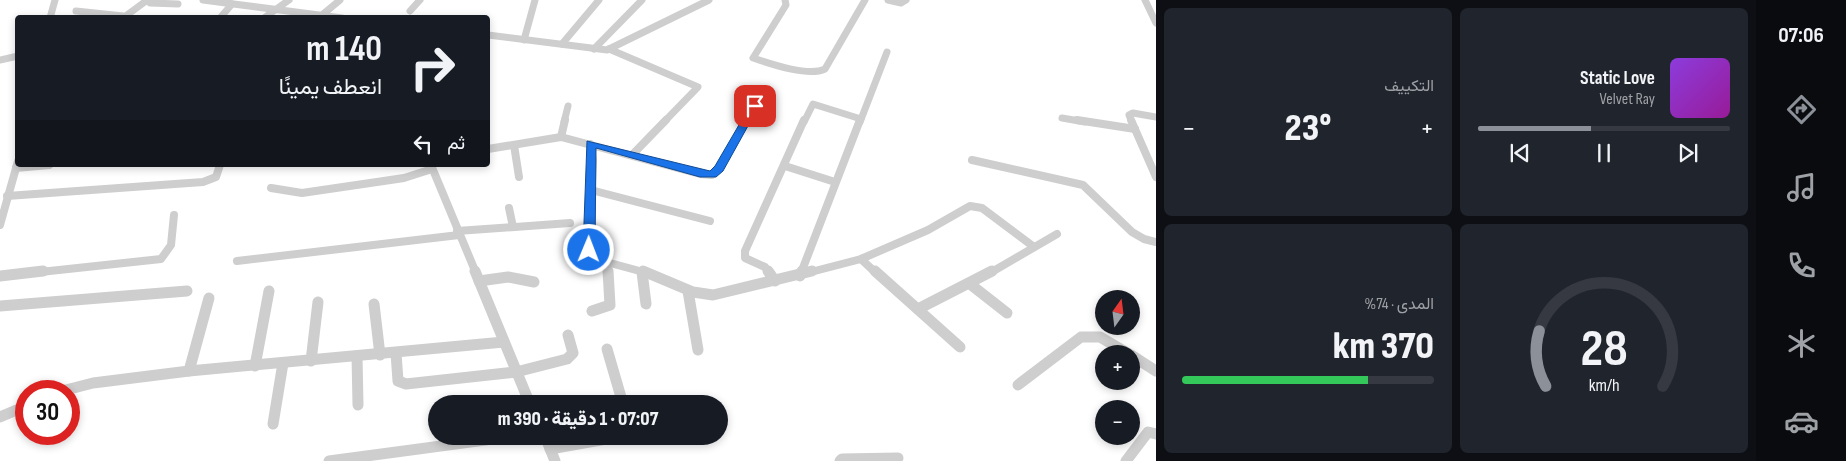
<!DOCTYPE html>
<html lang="ar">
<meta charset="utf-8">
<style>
body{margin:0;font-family:"Sofia Sans Condensed",Vazirmatn,sans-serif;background:#20242c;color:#f1f3f6;direction:rtl;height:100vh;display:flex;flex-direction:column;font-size:19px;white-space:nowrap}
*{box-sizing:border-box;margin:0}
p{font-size:16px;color:#9ea1a6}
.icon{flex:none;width:28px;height:28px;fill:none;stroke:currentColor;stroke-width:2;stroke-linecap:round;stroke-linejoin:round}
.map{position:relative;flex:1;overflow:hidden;direction:ltr}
.details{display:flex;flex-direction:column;gap:8px;padding:8px;background:#0d0f14;width:600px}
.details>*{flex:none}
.top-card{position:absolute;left:15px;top:15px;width:475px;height:152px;border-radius:5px;box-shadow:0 2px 8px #0003;direction:rtl;background:#171b24;color:#f1f3f6;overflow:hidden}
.needle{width:32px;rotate:14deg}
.tools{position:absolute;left:1095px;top:290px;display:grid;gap:10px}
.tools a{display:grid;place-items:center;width:45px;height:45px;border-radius:50%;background:#171b24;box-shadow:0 2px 8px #0003;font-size:25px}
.speed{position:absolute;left:15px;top:380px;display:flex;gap:10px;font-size:25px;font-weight:700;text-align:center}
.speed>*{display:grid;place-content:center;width:65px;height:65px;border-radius:50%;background:#171b24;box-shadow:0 2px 8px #0003;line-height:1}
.speed .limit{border:8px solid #d22;background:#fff;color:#111}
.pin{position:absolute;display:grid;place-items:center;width:42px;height:42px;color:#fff;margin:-21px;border-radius:10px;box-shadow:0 2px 8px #0006}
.me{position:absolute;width:55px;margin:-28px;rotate:1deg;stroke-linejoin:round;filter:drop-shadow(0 0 4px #0008)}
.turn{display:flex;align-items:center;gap:18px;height:105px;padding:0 25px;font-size:22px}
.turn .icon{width:65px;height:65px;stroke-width:2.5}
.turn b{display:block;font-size:35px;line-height:42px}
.then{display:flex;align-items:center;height:48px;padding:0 25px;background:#0003;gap:10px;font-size:19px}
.big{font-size:38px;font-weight:800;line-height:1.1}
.details .tile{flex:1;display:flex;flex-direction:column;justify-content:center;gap:8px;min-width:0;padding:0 18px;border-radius:8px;background:#20242c}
.details .dial{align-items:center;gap:0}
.dial svg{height:130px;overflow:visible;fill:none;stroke:#363941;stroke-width:7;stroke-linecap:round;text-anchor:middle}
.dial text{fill:#f1f3f6;stroke:none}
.song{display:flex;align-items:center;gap:15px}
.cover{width:60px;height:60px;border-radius:8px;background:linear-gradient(135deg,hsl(270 70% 55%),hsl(300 70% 35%))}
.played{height:5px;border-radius:2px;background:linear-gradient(90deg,#8c9099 45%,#363941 45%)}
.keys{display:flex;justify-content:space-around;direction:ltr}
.heat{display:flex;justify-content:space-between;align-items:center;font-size:28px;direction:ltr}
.charge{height:8px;border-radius:4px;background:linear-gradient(90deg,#34c759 74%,#363941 0)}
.details .tiles{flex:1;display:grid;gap:8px;grid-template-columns:repeat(2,1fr)}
.trip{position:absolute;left:428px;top:395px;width:300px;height:50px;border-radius:25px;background:#171b24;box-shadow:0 2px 8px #0003;font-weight:800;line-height:50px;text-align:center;direction:rtl}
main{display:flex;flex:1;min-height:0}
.menu{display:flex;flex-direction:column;width:90px;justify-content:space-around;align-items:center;background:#090b0e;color:#9ea1a6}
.menu .icon{width:35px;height:35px}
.menu .active{color:#8c9099}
.menu b{font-size:22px;color:#f1f3f6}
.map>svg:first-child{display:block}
</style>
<main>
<nav class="menu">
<b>07:06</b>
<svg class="icon active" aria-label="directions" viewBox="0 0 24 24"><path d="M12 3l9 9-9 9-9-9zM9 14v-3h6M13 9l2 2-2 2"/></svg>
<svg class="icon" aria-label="music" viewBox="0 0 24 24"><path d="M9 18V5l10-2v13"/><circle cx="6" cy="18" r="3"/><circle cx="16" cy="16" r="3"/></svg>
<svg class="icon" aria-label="phone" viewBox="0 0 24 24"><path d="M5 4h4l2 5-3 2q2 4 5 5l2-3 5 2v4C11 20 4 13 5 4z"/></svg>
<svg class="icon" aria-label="climate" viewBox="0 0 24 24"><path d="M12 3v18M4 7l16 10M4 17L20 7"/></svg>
<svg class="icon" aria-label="car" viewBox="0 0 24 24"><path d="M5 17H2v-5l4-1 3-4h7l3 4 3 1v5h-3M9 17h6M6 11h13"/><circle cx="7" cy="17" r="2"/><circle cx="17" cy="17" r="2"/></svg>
</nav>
<section class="details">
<div class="tiles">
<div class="tile">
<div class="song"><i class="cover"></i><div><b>Static Love</b><p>Velvet Ray</p></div></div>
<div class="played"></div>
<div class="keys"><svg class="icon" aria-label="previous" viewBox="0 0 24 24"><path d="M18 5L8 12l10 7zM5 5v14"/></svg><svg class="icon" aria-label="pause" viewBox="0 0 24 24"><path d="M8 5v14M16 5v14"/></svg><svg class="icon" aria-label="next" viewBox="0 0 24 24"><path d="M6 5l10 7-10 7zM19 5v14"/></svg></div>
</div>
<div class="tile"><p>التكييف</p>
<div class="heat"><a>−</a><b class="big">23°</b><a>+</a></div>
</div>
<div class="tile dial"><svg viewBox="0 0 100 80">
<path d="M14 69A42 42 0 1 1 86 69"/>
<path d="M14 69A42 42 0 0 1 10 35" stroke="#8c9099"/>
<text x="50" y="56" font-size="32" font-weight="700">28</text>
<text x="50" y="72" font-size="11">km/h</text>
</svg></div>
<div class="tile"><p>المدى · 74%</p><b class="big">370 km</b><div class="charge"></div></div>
</div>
</section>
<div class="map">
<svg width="1156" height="461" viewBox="0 0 1156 461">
<rect width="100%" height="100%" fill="#fff"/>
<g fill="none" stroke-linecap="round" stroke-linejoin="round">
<!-- minor-far2 -->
<g stroke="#cecece" stroke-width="7">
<polyline points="147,0 150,3 178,4"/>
<polyline points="203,0 342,18"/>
<path d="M 785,0 L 786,5 L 753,58 C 771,64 808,77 825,69 L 865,0"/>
<polyline points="888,0 901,3 906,0"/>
<polyline points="1145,0 1156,23"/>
<polyline points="76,11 123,16"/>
<polyline points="410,11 420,0"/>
<polyline points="322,15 340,0"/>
<polyline points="50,18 55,0"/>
<polyline points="123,18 146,1"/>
<polyline points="220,18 232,4"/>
<polyline points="264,18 289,0"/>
<polyline points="488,35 607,50 709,0"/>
<polyline points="524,40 535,0"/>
<polyline points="562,44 599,0"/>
<polyline points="594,49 642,0"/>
<polyline points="609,49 698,87 664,122"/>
<polyline points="0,60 18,56"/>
<polyline points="1062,118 1085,122"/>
<polyline points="564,122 568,106"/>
<polyline points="746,122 755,106"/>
<polyline points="804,122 813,104 861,119"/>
<polyline points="860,122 887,52"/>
<polyline points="1132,122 1129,115 1133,113 1156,117"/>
</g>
<!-- minor-far1 -->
<g stroke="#cecece" stroke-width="8">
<polyline points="1077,120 1135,129"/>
<polyline points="1131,120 1156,177"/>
<polyline points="561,137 565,120"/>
<polyline points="590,144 593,160 589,250 599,260 647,273"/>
<polyline points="514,145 519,177"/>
<polyline points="488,149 561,137 700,174 712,175 719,168 747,120"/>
<polyline points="632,155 666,120"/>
<polyline points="972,160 1083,185 1132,232 1144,239 1156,242"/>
<polyline points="431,165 476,273"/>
<polyline points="785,166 835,182"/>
<polyline points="16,168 49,165"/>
<polyline points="271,188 302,193 404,178 432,169"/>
<polyline points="591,190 710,221"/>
<polyline points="7,196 203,182 216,177 220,165"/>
<polyline points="509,208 513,227"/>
<polyline points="0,225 18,161"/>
<polyline points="457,231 570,223"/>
<polyline points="861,259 876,273"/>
<polyline points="237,261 459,235"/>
<polyline points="608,262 608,273"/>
<polyline points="31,273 161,259 171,245 174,215"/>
<polyline points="769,273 765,267 745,258 745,251 804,120"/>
<polyline points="801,273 860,120"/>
<polyline points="807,273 861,259 928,230 970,206 982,208 1034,247"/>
<polyline points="990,273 1057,234"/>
</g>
<!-- minor -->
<g stroke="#cecece" stroke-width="11">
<polyline points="475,271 530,404"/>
<polyline points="643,271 693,292 713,295 812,271"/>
<polyline points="768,271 775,281"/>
<polyline points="875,271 960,347"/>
<polyline points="642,272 646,304"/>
<polyline points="0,276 43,271"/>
<polyline points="800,276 802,271"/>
<polyline points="479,281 508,277 534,282"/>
<polyline points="970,284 1007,313"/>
<polyline points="688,291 698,350"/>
<polyline points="374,304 380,355"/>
<polyline points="0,306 187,291"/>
<polyline points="918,309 992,271"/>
<polyline points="592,311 610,305 608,271"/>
<polyline points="607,349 623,404"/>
<polyline points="396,353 398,381 406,384 516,372 567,359 573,353 568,335"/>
<polyline points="1131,355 1156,371"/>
<polyline points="357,356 358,405"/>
<polyline points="311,361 318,302"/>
<polyline points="255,366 269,291"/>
<polyline points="189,371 209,298"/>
<polyline points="1018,385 1081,337 1100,337 1129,354"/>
<polyline points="62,391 93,383 189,371 504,342"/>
<polyline points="0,417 26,406"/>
<polyline points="273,424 283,363"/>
<polyline points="545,436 555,461"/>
<polyline points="550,449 623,436"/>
<polyline points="329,461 516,436"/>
<polyline points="840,461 842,459 898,458"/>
<polyline points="1126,461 1148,432 1156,434"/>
</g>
</g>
<!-- route -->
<polygon fill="#1a73e8" stroke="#114b97" points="755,103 759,106 723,171 716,177 700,177 596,148 595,250 593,253 585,253 583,250 587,141 710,171 715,166 750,106"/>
</svg>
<div class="tools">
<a><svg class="needle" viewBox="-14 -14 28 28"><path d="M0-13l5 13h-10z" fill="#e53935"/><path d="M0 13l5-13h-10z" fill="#9ea1a6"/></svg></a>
<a>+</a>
<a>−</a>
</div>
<div class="speed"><div class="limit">30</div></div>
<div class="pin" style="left:755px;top:106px;background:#d93025"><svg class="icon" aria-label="arrive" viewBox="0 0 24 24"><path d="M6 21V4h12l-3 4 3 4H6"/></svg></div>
<svg class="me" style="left:589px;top:250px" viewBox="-20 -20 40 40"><circle r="17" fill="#1a73e8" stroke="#fff" stroke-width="3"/><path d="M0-11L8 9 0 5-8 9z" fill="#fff"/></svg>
<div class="trip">07:07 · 1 دقيقة · 390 m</div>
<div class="top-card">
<div class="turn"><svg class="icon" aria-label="right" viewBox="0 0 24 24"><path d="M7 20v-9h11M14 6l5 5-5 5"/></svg><div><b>140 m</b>انعطف يمينًا</div></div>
<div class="then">ثم<svg class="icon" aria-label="left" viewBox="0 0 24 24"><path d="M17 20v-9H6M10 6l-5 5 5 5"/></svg></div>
</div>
</div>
</main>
